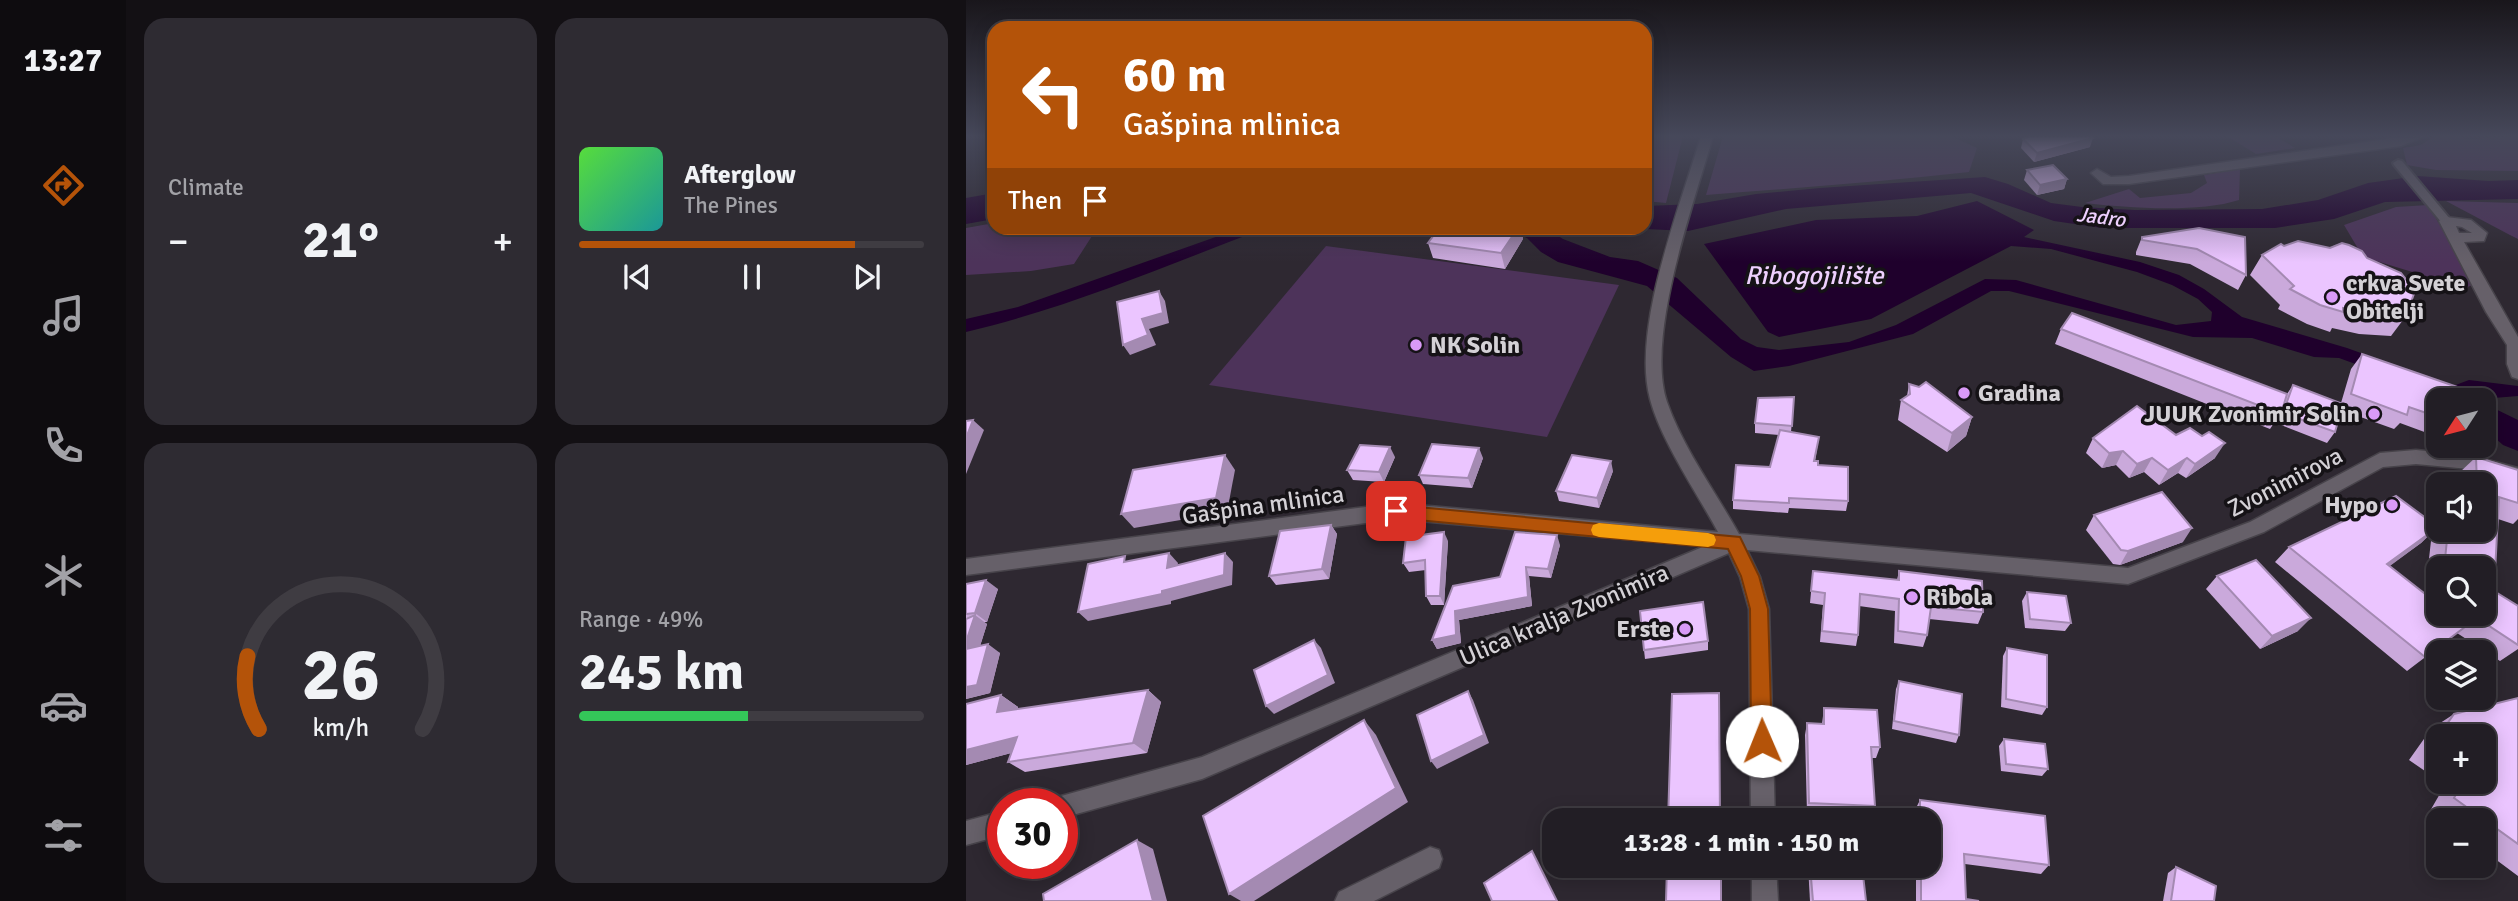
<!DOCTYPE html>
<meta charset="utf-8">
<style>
body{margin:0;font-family:Signika,sans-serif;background:#2e2b32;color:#f1f3f6;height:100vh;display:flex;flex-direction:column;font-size:26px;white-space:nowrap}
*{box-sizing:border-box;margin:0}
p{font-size:23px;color:#a2a2a7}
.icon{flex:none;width:38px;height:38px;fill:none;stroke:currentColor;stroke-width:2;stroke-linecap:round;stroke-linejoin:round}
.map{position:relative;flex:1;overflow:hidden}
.side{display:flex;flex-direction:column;gap:18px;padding:18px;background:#131014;width:840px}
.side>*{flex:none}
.guide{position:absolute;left:21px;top:21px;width:665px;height:214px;border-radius:21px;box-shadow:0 4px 18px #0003,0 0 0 2px #3f3c42;background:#b45309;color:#fff;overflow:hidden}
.needle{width:46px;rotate:234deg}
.tools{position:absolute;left:1460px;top:388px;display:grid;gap:14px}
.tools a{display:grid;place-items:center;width:70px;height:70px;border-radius:14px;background:#221e25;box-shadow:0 4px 18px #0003,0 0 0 2px #3f3c42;font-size:35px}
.speed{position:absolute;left:21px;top:788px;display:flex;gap:14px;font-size:35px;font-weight:700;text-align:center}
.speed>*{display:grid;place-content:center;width:91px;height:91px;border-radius:50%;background:#221e25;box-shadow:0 4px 18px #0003,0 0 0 2px #3f3c42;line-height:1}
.speed .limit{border:10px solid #d22;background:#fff;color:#111}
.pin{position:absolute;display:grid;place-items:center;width:60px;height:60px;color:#fff;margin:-30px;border-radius:14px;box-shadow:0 4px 10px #0006}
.me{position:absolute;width:77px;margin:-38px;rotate:359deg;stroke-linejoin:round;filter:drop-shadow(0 0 5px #0008)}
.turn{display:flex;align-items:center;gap:24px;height:147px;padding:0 21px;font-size:32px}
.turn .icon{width:91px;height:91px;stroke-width:2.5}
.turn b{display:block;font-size:49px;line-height:60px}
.then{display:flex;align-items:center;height:66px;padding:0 21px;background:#0003;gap:14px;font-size:26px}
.big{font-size:52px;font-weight:700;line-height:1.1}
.side .widget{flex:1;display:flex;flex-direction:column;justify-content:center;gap:10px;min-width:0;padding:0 24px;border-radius:21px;background:#2e2b32}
.side .dial{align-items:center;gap:0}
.dial svg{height:182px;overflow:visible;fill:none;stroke:#3f3c42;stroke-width:7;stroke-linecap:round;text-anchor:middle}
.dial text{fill:#f1f3f6;stroke:none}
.song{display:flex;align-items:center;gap:21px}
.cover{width:84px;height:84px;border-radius:10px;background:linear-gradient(135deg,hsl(110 70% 55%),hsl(180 70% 35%))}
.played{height:7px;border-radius:4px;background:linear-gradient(90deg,#b45309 80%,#3f3c42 80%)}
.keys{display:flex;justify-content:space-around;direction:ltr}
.heat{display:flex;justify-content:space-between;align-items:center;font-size:38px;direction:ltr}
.charge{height:10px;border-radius:5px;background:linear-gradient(90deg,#34c759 49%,#3f3c42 0)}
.side .tiles{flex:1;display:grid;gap:18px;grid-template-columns:repeat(2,1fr)}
.trip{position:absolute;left:576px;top:808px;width:399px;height:70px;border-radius:21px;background:#221e25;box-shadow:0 4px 18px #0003,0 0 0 2px #3f3c42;font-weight:700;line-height:70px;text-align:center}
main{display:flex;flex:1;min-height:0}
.menu{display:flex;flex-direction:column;width:126px;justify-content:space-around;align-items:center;background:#0e0c0f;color:#a2a2a7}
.menu .icon{width:49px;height:49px}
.menu .active{color:#b45309}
.menu b{font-size:32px;color:#f1f3f6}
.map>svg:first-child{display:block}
</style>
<main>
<nav class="menu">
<b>13:27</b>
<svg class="icon active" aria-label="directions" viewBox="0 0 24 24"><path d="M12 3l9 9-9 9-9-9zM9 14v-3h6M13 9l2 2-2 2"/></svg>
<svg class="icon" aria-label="music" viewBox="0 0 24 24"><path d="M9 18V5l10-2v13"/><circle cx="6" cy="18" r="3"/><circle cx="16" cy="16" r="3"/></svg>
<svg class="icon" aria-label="phone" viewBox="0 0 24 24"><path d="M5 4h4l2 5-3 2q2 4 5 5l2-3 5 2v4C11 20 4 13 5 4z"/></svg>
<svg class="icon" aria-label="climate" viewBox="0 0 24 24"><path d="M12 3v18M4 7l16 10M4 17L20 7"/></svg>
<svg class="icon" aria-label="car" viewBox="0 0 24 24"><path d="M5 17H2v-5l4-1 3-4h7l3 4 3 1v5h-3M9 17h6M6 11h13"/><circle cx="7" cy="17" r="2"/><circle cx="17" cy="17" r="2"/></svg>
<svg class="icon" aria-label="filters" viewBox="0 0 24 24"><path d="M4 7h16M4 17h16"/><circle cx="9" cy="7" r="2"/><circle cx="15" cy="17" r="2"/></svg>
</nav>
<section class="side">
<div class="tiles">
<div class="widget"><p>Climate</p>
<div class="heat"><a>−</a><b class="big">21°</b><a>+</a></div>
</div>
<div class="widget">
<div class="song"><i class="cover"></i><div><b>Afterglow</b><p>The Pines</p></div></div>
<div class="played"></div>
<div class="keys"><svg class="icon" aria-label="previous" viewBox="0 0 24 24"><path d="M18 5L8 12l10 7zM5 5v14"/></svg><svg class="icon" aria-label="pause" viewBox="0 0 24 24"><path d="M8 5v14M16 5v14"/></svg><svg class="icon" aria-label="next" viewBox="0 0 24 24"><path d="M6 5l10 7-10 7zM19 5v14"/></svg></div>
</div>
<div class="widget dial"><svg viewBox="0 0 100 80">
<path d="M14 69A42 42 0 1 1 86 69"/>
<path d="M14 69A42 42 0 0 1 9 37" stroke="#b45309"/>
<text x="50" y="56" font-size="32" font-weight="700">26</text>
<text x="50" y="72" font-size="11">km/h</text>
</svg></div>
<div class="widget"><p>Range · 49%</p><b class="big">245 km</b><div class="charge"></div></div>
</div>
</section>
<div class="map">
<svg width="1552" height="901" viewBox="0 0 1552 901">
<rect width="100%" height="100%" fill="#2e2831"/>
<!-- green -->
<g fill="#4d335a">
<polygon points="682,136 717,136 700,203 679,201 679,148"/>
<path d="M 757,136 L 985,136 L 1011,148 L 1003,172 C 916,182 828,188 740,195 Z"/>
<polygon points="1261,136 1309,136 1329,148 1290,154"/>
<polygon points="1468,136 1493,136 1501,139 1552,136 1552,171 1470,170 1441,165 1437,148 1455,145"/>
<path d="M 1274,169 L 1273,200 C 1233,213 1161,208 1119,203 L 1163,189 L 1174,198 L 1225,193 L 1241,183 L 1238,175 Z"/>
<polygon points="1480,201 1552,203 1552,239 1542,234"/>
<polygon points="1462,205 1509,284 1499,288 1397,257 1378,225 1430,207"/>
<polygon points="28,223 28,228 138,228 126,236 108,264 65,271 0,275 0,228"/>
<polygon points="360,246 653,285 581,437 243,385"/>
</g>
<!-- water -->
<g fill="#1f002c">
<polygon points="1452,176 1522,181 1552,180 1552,199 1419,202 1368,219 1309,228 1136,228 1088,221 1005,193 820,209 722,231 659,228 679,228 679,206 731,204 790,194 854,188 1019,177 1042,184 1085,203 1116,207 1169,210 1296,209 1352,200 1402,183"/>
<polygon points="28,193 28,219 0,224 0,198"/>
<polygon points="1011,201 1068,230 1058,237 1174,262 1213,275 1238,289 1276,317 1381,348 1487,386 1503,380 1552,386 1552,396 1491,401 1373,358 1348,357 1286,338 1227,337 1043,291 1025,291 947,334 823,366 788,371 765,357 681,286 592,262 575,252 561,238 536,228 580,228 597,239 644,257 672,261 711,278 775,339 791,347 813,350 883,342 930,325 1019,279 1050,280 1210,325 1245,321 1246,312 1232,299 1206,285 1171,272 1085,249 1045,246 905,319 813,337 802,332 738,244 850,220 951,216"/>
<path d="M 275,228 L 300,228 C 201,265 103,308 0,332 L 0,319 L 52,307 Z"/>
<polygon points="1517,403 1552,420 1552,451 1537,445 1520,430"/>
</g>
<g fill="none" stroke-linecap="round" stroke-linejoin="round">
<!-- pedestrian casing -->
<g stroke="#47434a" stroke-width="4">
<polygon id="pedestrian" points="1432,160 1436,161 1484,219 1484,223 1476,223 1428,165 1427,163"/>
</g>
<!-- minor casing -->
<g stroke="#47434a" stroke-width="3">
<g id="minor">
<path d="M 735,136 L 747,136 C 728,204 679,336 701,402 C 717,448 749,491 773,534 L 1162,568 L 1284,522 L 1414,453 L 1450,450 L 1503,455 L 1552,468 L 1552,482 L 1503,469 L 1450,464 L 1417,467 L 1298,532 L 1162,584 L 781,550 L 794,577 L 803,609 L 809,821 L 785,821 L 783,609 L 774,577 L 763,553 L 236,779 L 96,818 L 96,803 L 85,803 L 88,798 L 236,757 L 739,546 L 430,519 L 0,575 L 0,559 L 430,503 L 752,532 C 731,493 695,441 684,399 C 665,329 714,207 735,136 Z"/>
<polygon points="1441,136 1459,136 1435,146 1163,184 1137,184 1125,173 1131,169 1145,177 1163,176"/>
<path d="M 1480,217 L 1505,220 L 1521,233 L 1518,241 L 1498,242 L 1552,337 L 1552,379 L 1546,377 L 1541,364 L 1541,345 L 1520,312 L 1473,221 ZM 1490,226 L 1496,227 L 1506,233 L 1493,233 Z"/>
<polygon points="37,811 37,835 0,845 0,821"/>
<polygon points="464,847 473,850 476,859 473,868 408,901 369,901 373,892"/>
<polygon points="786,866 810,866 812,901 786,901"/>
</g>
</g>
<!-- pedestrian -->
<use href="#pedestrian" fill="#666069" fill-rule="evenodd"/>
<!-- minor -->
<use href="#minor" fill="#666069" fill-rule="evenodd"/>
</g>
<!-- wall -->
<g fill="#caa9db" fill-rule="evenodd">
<polygon points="1057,139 1124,147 1068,162 1055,148"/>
<polygon points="1061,170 1101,179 1098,189 1071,195 1058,180"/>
<polygon points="473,228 555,228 557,239 539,269 467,258 462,243"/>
<polygon points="1176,237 1279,237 1280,275 1272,290 1224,264 1170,255 1170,252"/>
<polygon points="1318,246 1440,316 1425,336 1393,334 1366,328 1364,332 1341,324 1312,309 1314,305 1284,275 1296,255"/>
<polygon points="1095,329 1321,394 1327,385 1375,403 1385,369 1396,354 1472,401 1472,437 1434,423 1428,429 1375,410 1369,432 1361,443 1310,423 1312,417 1304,429 1089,344"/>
<polygon points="943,384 953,387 1006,417 1000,436 981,452 932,420 935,400 941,396"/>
<polygon points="828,397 825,432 853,437 849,461 882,501 880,511 823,508 822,513 767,509 767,500 804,467 813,435 789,433 789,423"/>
<polygon points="1210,435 1249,458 1220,478 1212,473 1193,485 1178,472 1163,478 1150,465 1136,468 1120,453 1127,438"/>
<polygon points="429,457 418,482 387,480 381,470"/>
<path d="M 1510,457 L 1552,470 L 1552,519 L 1547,524 L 1532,519 L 1528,591 L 1552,606 L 1552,649 L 1534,661 L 1491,633 L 1441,671 L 1309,562 L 1323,547 L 1467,523 L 1469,509 L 1472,506 L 1472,530 L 1517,530 L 1517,485 L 1493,485 L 1493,473 ZM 1466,532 L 1459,594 L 1423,566 L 1455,543 ZM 1472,569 L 1517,569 L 1472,614 Z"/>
<polygon points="517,458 506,488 457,484 453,475"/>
<polygon points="647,471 633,508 593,501 590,491"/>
<polygon points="1128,515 1217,542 1154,565 1147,564 1120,530"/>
<polygon points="365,525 371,534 363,579 310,585 303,576"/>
<polygon points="482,541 478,605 465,605 460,596 460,570 443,572 437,563"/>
<polygon points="594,545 585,578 563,576 566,606 493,620 495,643 471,649 466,640 534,577"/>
<polygon points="847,571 931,580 933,571 1017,612 1012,624 963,619 961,635 957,647 928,643 929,611 893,606 892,635 890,646 854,642 857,605 844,603"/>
<polygon points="1251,576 1332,631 1294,649 1240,589"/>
<polygon points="0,584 32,589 21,622 18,622 21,624 14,646 34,653 24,693 0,699"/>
<polygon points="1061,592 1105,623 1099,631 1059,628 1056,601"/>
<polygon points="742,641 742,650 679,659 678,650"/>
<polygon points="1041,648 1081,707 1076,715 1035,707 1037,656"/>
<polygon points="933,681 993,735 990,743 926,729 930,689"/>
<polygon points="182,690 195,702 181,753 59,772 42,762 45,753 0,765 0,704 35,695 52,707 52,709"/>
<polygon points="1552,698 1552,876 1517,850 1517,821 1477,821 1464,811 1479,785 1475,782 1517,782 1472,737 1472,780 1443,760 1465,729 1488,714"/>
<polygon points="858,708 914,747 910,758 905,758 909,806 905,816 841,813 839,735 841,723 856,724"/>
<polygon points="1038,739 1082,769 1076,776 1035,771 1033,746"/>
<polygon points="954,800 1083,865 1075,874 999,864 1000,899 1013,901 950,901 950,866 962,866 962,821 949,821 949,810"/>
<polygon points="842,866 896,866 900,901 844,901"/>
<polygon points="1210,867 1248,901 1197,901 1202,873"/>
</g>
<!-- shaded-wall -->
<g fill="#a48ab2">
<polygon points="1127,138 1124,147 1068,162 1071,153"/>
<polygon points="1101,179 1098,189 1071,195 1074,185"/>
<polygon points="552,228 555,228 557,239 539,269 535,253"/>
<polygon points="193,291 199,301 203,323 183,329 190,345 164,355 157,345 176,319"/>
<polygon points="1006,417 1000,436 981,452 986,433"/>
<polygon points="7,420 18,430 0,474 0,438"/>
<polygon points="1259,443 1249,458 1220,478 1229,464"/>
<polygon points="424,447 429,457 418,482 413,472"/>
<polygon points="513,448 517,458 506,488 502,478"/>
<polygon points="1157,451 1150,465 1136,468 1143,453"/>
<polygon points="259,455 269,470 261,512 168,528 155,514"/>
<polygon points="1186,458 1178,472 1163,478 1171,464"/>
<polygon points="1221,458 1212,473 1193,485 1202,470"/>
<polygon points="645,461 647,471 633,508 631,498"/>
<polygon points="365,525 371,534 363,579 356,569"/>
<polygon points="1472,527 1455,543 1405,580 1421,564"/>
<polygon points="1226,528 1217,542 1154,565 1162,551"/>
<polygon points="478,532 482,541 478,605 474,596"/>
<polygon points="591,535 594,545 585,578 582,569"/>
<polygon points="203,553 212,563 209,577 201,568"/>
<polygon points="259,553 267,562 266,585 205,601 205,604 122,621 112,612 196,591"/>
<polygon points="560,567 563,576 566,606 493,620 495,643 471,649 466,640 489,611"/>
<polygon points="20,580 32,589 21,622 9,613"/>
<polygon points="9,615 21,624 10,659 0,652 0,642"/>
<polygon points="1345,618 1332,631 1294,649 1306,636"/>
<polygon points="348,640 355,648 369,683 308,714 300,706"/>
<polygon points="22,644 34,653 24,693 0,699 0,687"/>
<polygon points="182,690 195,702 181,753 167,743"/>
<polygon points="502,691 507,700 523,743 471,769 465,761"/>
<polygon points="35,695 52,707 48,723 31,712"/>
<polygon points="398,720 410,735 442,802 288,901 275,901 263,894"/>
<polygon points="51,737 68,747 0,765 0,750"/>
<polygon points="171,840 187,849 201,901 187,901"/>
</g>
<!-- building -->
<g fill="#ebc5ff" stroke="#a48ab2" stroke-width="2">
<polygon points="1064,136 1125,136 1127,138 1071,153 1057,139"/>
<polygon points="1087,165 1101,179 1074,185 1061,170"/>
<polygon points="473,228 552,228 535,253 462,243"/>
<polygon points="1233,228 1279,237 1280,275 1231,249 1176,240 1176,237"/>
<polygon points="1332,241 1364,248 1376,243 1383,245 1396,251 1401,258 1435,273 1449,291 1440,316 1407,315 1377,308 1377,312 1354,305 1324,289 1328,286 1296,255 1315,244 1318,246"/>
<polygon points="193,291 197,313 176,319 182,335 157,345 151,302"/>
<polygon points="1106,313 1321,394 1315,414 1095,329"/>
<polygon points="1396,354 1500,390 1498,401 1472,401 1472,417 1443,407 1441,415 1385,394"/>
<polygon points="960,382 1006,417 986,433 935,400 944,394 943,384 953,387"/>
<polygon points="1327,385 1377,404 1369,432 1317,413"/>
<polygon points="828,397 826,426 789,423 792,398"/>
<polygon points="1171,406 1210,435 1224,428 1236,436 1243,432 1259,443 1229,464 1221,458 1202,470 1186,458 1171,464 1157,451 1143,453 1127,438"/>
<polygon points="7,420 0,438 0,421"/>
<polygon points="814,430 853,437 848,461 852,461 852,465 882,467 882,501 823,498 823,503 767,500 770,465 804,467"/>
<polygon points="466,444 513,448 502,478 453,475"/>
<polygon points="394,445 424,447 413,472 381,470"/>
<polygon points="259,455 250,498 155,514 167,470"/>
<polygon points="606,455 645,461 631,498 590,491"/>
<polygon points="1510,457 1552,470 1552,503 1533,497 1528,591 1552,606 1552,645 1511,618 1459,657 1323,547 1430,496 1472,527 1421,564 1472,604 1472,614 1517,614 1517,569 1478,569 1482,530 1517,530 1517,485 1511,485"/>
<polygon points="1196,492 1226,528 1162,551 1155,550 1128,515"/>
<polygon points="365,525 356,569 303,576 314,531"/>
<polygon points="478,532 474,596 460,596 459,560 437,563 440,537"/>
<polygon points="549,532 591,535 582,569 560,567 562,597 489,611 490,635 466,640 487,586 534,577"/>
<polygon points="203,553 201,568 259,553 258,575 196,591 196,594 112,612 122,564 159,556 158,562"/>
<polygon points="1290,560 1345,618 1306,636 1251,576"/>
<polygon points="847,571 933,580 933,571 1016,581 1017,612 965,607 961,635 932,631 933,599 894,594 892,635 856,631 859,593 845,591"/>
<polygon points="20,580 9,613 0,614 0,584"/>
<polygon points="1061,592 1100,596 1105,623 1064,619"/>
<polygon points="737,602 742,641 678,650 674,611"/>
<polygon points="9,615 0,642 0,619"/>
<polygon points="348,640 362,675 300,706 288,670"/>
<polygon points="22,644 11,685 0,687 0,649"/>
<polygon points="1041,648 1081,655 1081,707 1040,699"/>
<polygon points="933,681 996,694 993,735 928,721"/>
<polygon points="182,690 167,743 42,762 51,737 0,750 0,704 35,695 31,712"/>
<polygon points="502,691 518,735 465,761 451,715"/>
<polygon points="753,693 754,821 702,821 706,694"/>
<polygon points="1552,698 1552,844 1488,798 1497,782 1517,782 1517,737 1472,737 1488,714"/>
<polygon points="858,708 911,710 914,747 905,747 909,806 843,803 841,723 858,724"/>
<polygon points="398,720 430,788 263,894 237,816"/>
<polygon points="1472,737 1472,750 1466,746"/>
<polygon points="1038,739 1079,744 1082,769 1040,764"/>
<polygon points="954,800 1079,816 1083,865 998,854 1000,899 1013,901 955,901 955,866 962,866 962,821 954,821"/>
<polygon points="171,840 187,901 78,901 77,894"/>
<polygon points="566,851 591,901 526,901 518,883"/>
<polygon points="701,866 755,866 755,901 700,901"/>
<polygon points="844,866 896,866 900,901 847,901"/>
<polygon points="1210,867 1250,886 1248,901 1205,901"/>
</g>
<!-- sky -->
<linearGradient id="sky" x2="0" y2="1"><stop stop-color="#19161b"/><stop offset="0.52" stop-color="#46485a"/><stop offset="1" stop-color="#46485a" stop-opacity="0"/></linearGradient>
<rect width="1552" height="262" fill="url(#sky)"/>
<!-- route -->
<polygon fill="#b45309" stroke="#753606" stroke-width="2" points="430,505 774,537 793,576 802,609 806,741 803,749 796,751 788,749 785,741 784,609 775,576 762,549 430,518 424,516 422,511 424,507"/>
<!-- slow -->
<polygon fill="#f59e0b" points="633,523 742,533 748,535 750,540 748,545 742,547 633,537 627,535 625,530 627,525"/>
<!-- markers -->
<g fill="#d99af7" stroke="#151216" stroke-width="2.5">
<circle cx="1366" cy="297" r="7"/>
<circle cx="450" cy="345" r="7"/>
<circle cx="998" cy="393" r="7"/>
<circle cx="1408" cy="414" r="7"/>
<circle cx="1426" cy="505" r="7"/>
<circle cx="946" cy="597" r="7"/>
<circle cx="719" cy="629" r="7"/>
</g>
<g text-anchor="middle" stroke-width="7" stroke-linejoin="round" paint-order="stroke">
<!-- far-water labels -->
<g font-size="21" font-style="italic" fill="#eed0fe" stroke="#151216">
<text transform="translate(1135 217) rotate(7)" y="7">Jadro</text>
</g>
<!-- poi labels -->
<g font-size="24" font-weight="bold" fill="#d4d1d6" stroke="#151216" text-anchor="start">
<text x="1380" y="291">crkva Svete<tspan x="1380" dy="28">Obitelji</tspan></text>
<text x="464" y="353">NK Solin</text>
<text x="1012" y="401">Gradina</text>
<text x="1394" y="422" text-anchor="end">JUUK Zvonimir Solin</text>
<text x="1412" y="513" text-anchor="end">Hypo</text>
<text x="960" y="605">Ribola</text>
<text x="705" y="637" text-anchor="end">Erste</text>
</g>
<!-- street labels -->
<g font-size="24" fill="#d4d1d6" stroke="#151216">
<text transform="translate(1319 482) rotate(-27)" y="8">Zvonimirova</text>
<text transform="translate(297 505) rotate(-8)" y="8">Gašpina mlinica</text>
<text transform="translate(598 615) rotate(-23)" y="8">Ulica kralja Zvonimira</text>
</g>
<!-- water labels -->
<g font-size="26" font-style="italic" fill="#eed0fe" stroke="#151216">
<text x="848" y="284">Ribogojilište</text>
</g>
</g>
</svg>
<div class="tools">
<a><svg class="needle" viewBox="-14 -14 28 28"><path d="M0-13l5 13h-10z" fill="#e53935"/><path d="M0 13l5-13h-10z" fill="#a2a2a7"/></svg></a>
<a><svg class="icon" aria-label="sound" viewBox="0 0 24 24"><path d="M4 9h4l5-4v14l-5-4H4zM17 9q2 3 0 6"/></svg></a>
<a><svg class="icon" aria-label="search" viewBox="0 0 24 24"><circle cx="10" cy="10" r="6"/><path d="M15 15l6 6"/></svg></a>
<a><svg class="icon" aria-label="layers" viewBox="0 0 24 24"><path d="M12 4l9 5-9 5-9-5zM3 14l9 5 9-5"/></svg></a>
<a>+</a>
<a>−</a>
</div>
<div class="speed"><div class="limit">30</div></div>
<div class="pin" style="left:430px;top:511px;background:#d93025"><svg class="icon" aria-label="arrive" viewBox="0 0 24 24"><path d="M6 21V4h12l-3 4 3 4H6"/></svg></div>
<svg class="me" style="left:796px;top:741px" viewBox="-20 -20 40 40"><circle r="19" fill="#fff"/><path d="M0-13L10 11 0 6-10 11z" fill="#b45309"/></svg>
<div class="trip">13:28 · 1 min · 150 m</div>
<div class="guide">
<div class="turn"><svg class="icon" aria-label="left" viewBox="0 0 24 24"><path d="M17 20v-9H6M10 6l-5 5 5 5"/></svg><div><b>60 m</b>Gašpina mlinica</div></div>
<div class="then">Then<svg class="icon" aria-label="arrive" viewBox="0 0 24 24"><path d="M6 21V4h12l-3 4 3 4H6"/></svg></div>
</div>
</div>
</main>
